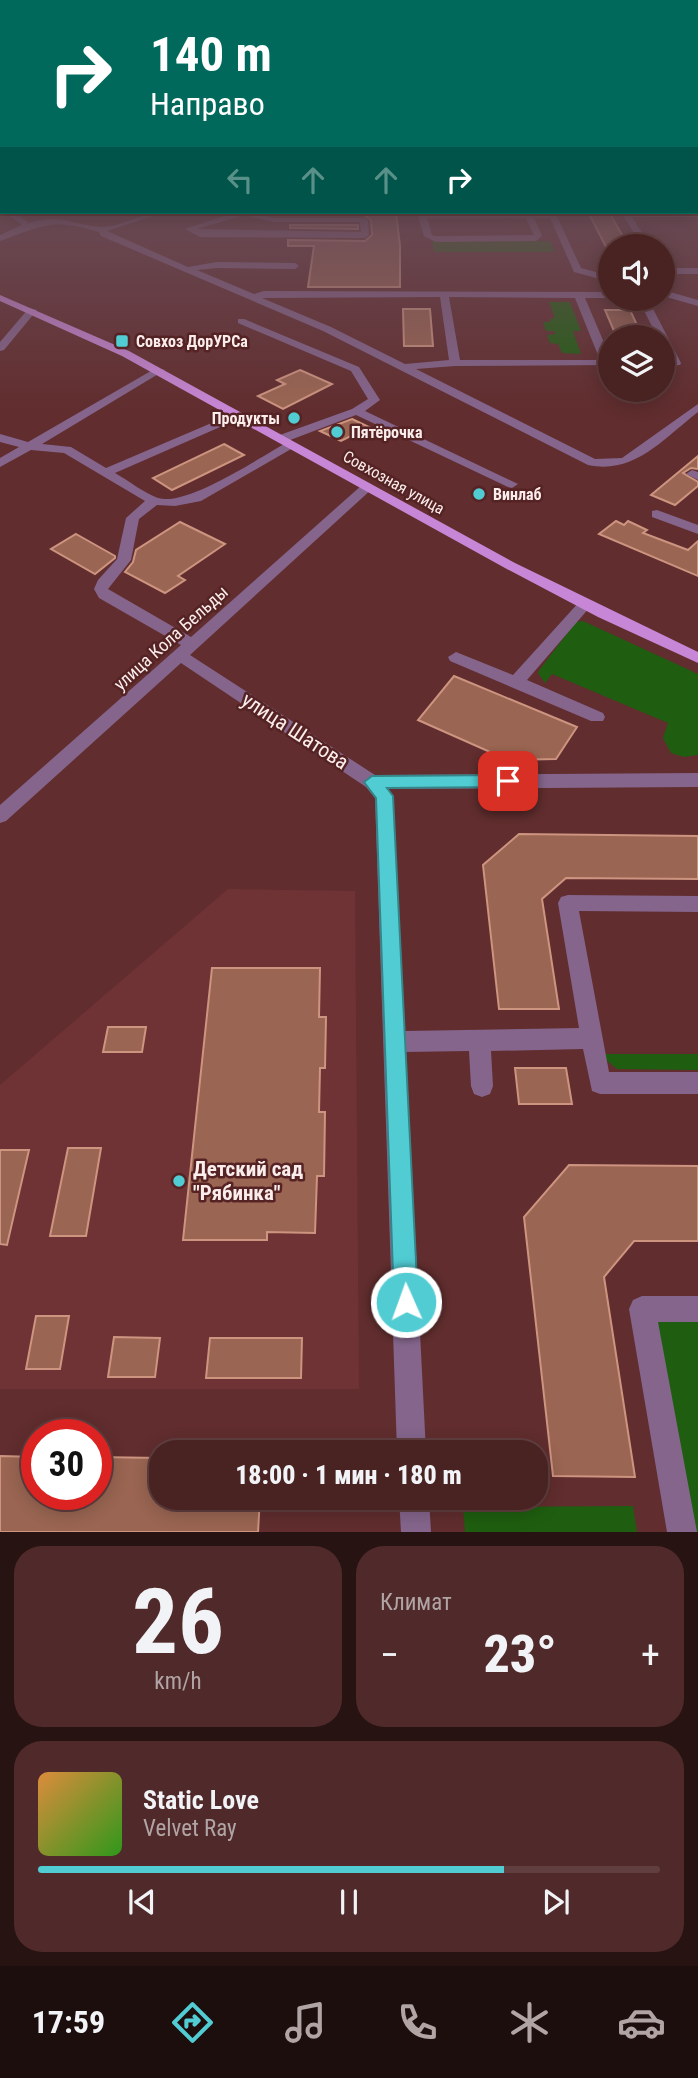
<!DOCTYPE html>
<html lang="ru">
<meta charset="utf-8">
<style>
body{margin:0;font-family:"Roboto Condensed",sans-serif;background:#502a2a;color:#f1f3f6;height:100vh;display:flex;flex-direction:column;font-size:26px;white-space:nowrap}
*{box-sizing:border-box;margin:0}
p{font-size:23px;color:#b1a4a5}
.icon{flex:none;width:38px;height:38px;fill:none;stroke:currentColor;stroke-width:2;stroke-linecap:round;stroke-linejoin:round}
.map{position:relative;height:1532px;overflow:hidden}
.side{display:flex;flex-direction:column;gap:14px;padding:14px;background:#281313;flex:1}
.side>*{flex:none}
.banner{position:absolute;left:0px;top:0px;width:698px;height:214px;box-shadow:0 4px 18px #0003,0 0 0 2px #613f40;background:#00695c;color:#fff;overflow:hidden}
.buttons{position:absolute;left:598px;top:234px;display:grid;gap:14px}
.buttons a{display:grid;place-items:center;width:77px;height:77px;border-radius:50%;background:#492222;box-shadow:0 4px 18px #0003,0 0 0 2px #613f40;font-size:35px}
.speed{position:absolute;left:21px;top:1419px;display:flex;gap:14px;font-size:35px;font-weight:700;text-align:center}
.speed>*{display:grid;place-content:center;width:91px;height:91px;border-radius:50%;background:#492222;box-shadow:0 4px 18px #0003,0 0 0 2px #613f40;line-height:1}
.speed .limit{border:10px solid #d22;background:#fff;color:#111}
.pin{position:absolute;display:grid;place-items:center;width:60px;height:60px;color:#fff;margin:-30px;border-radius:14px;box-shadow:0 4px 10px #0006}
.me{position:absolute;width:77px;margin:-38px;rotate:358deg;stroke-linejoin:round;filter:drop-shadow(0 0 5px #0008)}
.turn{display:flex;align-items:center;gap:24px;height:147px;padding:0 35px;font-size:32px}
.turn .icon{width:91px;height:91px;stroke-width:2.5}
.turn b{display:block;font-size:49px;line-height:60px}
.lanes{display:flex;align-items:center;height:66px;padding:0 35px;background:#0003;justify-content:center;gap:35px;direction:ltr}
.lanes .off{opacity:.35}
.big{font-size:52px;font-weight:800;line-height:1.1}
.side .tile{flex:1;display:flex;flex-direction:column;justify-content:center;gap:10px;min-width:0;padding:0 24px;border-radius:28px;background:#502a2a}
.side .dial{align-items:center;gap:0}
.dial b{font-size:91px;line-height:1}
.song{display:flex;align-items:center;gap:21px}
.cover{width:84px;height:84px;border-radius:10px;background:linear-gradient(135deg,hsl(30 70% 55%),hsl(110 70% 35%))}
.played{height:7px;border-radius:4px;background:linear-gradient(90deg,#51ccd3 75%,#613f40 75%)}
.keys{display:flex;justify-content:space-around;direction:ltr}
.heat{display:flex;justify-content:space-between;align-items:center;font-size:38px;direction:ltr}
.side .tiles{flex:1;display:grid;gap:14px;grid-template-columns:1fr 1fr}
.tile:last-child{grid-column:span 2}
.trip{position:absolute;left:149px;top:1440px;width:399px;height:70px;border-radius:28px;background:#492222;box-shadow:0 4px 18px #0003,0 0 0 2px #613f40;font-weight:800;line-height:70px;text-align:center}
.tab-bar{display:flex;height:112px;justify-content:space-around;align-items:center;background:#1d0e0e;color:#b1a4a5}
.tab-bar .icon{width:49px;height:49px}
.tab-bar .current{color:#51ccd3}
.tab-bar b{font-size:32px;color:#f1f3f6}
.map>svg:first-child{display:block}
</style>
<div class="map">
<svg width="698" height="1532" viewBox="0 0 698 1532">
<rect width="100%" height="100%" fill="#612d2e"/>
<!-- built -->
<polygon fill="#6f3335" points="228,889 355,891 359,1389 0,1389 0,1085"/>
<!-- green -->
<g fill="#1f5e10">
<polygon points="432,241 550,241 555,252 434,252"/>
<polygon points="549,302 570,302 581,331 573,331 581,354 562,353 558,344 550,343 547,335 555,334 554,331 546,331 543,322 550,322 550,319 555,318"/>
<polygon points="583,621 698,674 698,755 684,757 671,753 663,738 668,723 552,674 545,683 538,673 540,669 576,622"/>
<polygon points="599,1054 698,1054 698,1070 617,1069"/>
<polygon points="654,1318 698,1318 698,1532 695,1532"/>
<polygon points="633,1506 637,1532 465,1532 463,1507"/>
</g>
<!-- building -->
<g fill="#9a6552" stroke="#cd9480" stroke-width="2">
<polygon points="292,212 396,212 400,246 400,287 308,287 314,246 288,246 288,240 365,241 372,235 371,220 364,215 291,215"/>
<polygon points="588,212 609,212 629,247 606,247"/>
<polygon points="290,225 358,225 358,229 290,228"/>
<polygon points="403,309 430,309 433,346 404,346"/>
<polygon points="605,310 630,310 643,338 617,338"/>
<polygon points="300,370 332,384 283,409 258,396 285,384 277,380"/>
<polygon points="352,419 369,427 341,441 320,431"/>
<polygon points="224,444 244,455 172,490 153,478"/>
<polygon points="698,456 698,469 691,468 683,473 698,482 698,486 675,505 651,495"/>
<polygon points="616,521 624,525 628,521 647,530 643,533 688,550 698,541 698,576 599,534"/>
<polygon points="180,522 225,544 178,576 185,580 165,593 125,572 133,562 136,550"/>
<polygon points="76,534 115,556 115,558 95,574 51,549"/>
<polygon points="454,676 577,727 556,759 508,760 418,720"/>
<polygon points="519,834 698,836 698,879 566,878 542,899 559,1009 499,1009 483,865"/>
<polygon points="212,968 320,968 319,1017 326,1017 325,1068 320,1068 319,1112 325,1112 324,1176 317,1176 315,1233 267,1232 267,1240 183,1240"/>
<polygon points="108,1027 146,1027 142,1052 103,1052"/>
<polygon points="515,1068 566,1068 572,1104 519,1104"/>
<polygon points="68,1148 101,1148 86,1236 50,1236"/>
<polygon points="0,1150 29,1150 7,1245 0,1244"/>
<polygon points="569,1165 698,1166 698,1241 634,1241 604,1277 635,1477 553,1476 524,1217"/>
<polygon points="36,1316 69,1316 60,1369 26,1369"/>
<polygon points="114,1337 160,1338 155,1377 108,1377"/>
<polygon points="210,1338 302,1338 301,1378 206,1378"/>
<polygon points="0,1456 37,1457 37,1494 96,1494 96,1457 161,1458 161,1498 260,1498 258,1532 0,1532"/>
</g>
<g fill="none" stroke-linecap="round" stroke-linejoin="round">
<!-- minor -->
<g fill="#85658c" fill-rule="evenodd">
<path d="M 5,212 L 14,212 L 29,223 C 61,213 72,225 100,227 C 119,228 143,212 165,212 L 107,231 L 188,267 L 217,262 L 295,263 L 299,266 L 295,269 L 217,268 L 197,270 L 254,294 L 264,291 L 611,292 L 611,298 L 585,298 L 611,359 L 611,365 L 455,366 L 416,369 L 595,459 L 622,458 L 698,404 L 698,412 C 663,439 634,475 588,465 L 323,331 L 101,236 L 99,232 C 51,218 44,225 0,241 L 0,235 L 22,225 ZM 440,297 L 449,360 L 405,364 L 331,327 L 262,298 ZM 449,297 L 575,298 L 600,360 L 460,360 Z"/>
<path d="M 236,212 L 252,212 L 273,218 L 364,218 L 368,220 L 369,235 L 365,238 L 200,237 L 185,229 ZM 244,215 L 273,222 L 360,222 L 361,232 L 197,229 Z"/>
<path d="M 417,212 L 555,212 L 581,268 L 611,276 L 611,282 L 574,272 L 550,218 L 534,218 L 542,236 L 536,241 L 436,242 L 424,236 ZM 427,218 L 526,218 L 534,235 L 437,236 L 432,235 Z"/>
<polygon points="621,212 698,213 698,217 632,217 651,247 643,247"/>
<polygon points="663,263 678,268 698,268 698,274 677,274 663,269"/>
<polygon points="663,290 698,300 698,306 663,296"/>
<polygon points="638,299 648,299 681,363 680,365 663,366 663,360 669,360 663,349 663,338 658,338"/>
<polygon points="29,308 37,310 4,350 0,351 0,342"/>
<polygon points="238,319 244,319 359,367 380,400 365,411 518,484 512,488 508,487 356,415 285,442 277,442 277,436 352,409 368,399 351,371 238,323"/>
<path d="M 156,368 L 165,370 L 42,444 L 71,447 L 106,468 L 235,413 L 243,413 L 243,417 L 115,473 C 129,481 144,493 158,498 C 187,507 260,457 288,442 L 298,445 L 201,501 L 175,506 L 157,505 L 139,519 L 131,560 L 108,589 L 191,637 L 362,485 L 372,485 L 373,488 L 190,655 L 375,775 L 698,773 L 698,787 L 388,789 L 393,796 L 405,1031 L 579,1028 L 558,903 L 561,897 L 568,895 L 698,896 L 698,912 L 579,911 L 609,1072 L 698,1072 L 698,1094 L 600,1094 L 592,1091 L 583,1049 L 491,1051 L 493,1086 L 490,1094 L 482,1097 L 474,1094 L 471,1086 L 469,1051 L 406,1052 L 426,1452 L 397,1452 L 375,798 L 366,787 L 181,663 L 6,821 L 0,823 L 0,805 L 181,645 L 99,598 L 94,589 L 98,580 L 117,559 L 126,518 L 145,501 L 64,453 L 31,450 L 0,467 L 0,458 L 19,447 L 0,442 L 0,434 L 28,442 Z"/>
<polygon points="692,470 698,472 698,480 686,474"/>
<polygon points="657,510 698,525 698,534 652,517 652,511"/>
<polygon points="585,599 592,604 590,607 527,680 603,713 605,717 603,721 591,721 450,661 448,657 456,652 513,675 580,601"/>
<polygon points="642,1296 698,1296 698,1322 658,1322 697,1532 667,1532 629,1309 633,1300"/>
<polygon points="399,1498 429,1498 431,1532 401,1532"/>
</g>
<!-- major -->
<polygon fill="#c887d6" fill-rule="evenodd" points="0,295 129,351 515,563 698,652 698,663 598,617 505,568 122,356 0,301"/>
</g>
<!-- sky -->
<linearGradient id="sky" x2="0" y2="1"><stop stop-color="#351919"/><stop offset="0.48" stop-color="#6a4c57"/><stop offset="1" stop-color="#6a4c57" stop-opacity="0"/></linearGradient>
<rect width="698" height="411" fill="url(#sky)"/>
<!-- route -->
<polygon fill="#51ccd3" stroke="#358589" stroke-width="2" points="508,775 516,781 508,787 387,788 393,796 418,1302 415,1310 406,1314 397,1310 394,1302 376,798 364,782 372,776"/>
<!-- markers -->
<g fill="#51ccd3" stroke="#552324" stroke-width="2.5">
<rect x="115" y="334" width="14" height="14" rx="3.5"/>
<circle cx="294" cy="418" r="7"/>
<circle cx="337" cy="432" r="7"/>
<circle cx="479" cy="494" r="7"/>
<circle cx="179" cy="1181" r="7"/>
</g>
<g text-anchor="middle" stroke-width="5" stroke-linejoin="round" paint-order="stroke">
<!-- far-poi labels -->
<g font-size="16" font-weight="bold" fill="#fbedec" stroke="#552324" text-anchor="start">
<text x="136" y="347">Совхоз ДорУPCа</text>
<text x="280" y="424" text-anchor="end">Продукты</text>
<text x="351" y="438">Пятёрочка</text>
<text x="493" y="500">Винлаб</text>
</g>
<!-- far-street labels -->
<g font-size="16" fill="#fbedec" stroke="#552324">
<text transform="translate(394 482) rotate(29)" y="6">Совхозная улица</text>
</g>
<!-- street labels -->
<g font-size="18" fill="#fbedec" stroke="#552324">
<text transform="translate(171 638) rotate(-42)" y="6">улица Кола Бельды</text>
</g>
<!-- near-street labels -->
<g font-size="21" fill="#fbedec" stroke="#552324">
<text transform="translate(295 731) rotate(33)" y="7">улица Шатова</text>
</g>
<!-- near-poi labels -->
<g font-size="21" font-weight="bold" fill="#fbedec" stroke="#552324" text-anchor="start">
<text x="193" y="1176">Детский сад<tspan x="193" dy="24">"Рябинка"</tspan></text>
</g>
</g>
</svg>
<div class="buttons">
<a><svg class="icon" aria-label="sound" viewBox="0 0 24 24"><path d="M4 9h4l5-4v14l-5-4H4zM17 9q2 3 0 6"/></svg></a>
<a><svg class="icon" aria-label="layers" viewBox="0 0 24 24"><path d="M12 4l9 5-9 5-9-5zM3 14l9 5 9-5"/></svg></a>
</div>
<div class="speed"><div class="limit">30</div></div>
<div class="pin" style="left:508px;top:781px;background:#d93025"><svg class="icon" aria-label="arrive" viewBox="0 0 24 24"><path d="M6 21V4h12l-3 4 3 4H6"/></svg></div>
<svg class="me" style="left:406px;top:1302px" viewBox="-20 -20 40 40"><circle r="17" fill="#51ccd3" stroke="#fff" stroke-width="3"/><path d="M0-11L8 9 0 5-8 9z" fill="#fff"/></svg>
<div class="trip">18:00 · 1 мин · 180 m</div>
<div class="banner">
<div class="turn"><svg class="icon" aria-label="right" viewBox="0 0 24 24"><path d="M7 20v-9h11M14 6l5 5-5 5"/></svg><div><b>140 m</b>Направо</div></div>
<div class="lanes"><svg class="icon off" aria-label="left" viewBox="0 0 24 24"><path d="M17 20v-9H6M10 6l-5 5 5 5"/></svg><svg class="icon off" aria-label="ahead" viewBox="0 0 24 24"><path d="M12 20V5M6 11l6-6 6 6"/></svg><svg class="icon off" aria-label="ahead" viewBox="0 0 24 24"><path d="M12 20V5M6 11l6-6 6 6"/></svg><svg class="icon" aria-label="right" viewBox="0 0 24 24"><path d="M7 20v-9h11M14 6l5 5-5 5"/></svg></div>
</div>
</div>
<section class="side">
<div class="tiles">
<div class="tile dial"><b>26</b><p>km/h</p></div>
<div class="tile"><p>Климат</p>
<div class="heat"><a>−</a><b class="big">23°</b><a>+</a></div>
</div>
<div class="tile">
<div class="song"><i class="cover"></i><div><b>Static Love</b><p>Velvet Ray</p></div></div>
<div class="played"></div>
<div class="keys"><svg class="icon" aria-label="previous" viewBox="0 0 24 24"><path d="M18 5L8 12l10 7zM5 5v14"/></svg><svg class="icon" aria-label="pause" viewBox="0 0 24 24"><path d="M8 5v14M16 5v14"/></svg><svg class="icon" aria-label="next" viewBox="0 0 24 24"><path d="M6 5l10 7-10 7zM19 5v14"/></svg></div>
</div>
</div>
</section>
<nav class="tab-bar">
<b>17:59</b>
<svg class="icon current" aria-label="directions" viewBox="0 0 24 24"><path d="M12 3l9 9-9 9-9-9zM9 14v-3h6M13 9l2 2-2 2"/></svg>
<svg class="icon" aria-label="music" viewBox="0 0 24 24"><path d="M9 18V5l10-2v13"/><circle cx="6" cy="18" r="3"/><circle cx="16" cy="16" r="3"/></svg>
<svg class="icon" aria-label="phone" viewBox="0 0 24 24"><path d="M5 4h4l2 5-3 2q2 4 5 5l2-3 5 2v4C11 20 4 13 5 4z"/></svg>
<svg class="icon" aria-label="climate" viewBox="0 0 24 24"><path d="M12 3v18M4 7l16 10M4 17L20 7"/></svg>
<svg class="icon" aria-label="car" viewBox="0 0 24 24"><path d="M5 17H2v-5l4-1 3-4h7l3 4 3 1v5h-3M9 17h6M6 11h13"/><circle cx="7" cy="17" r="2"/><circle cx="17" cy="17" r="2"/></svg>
</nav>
